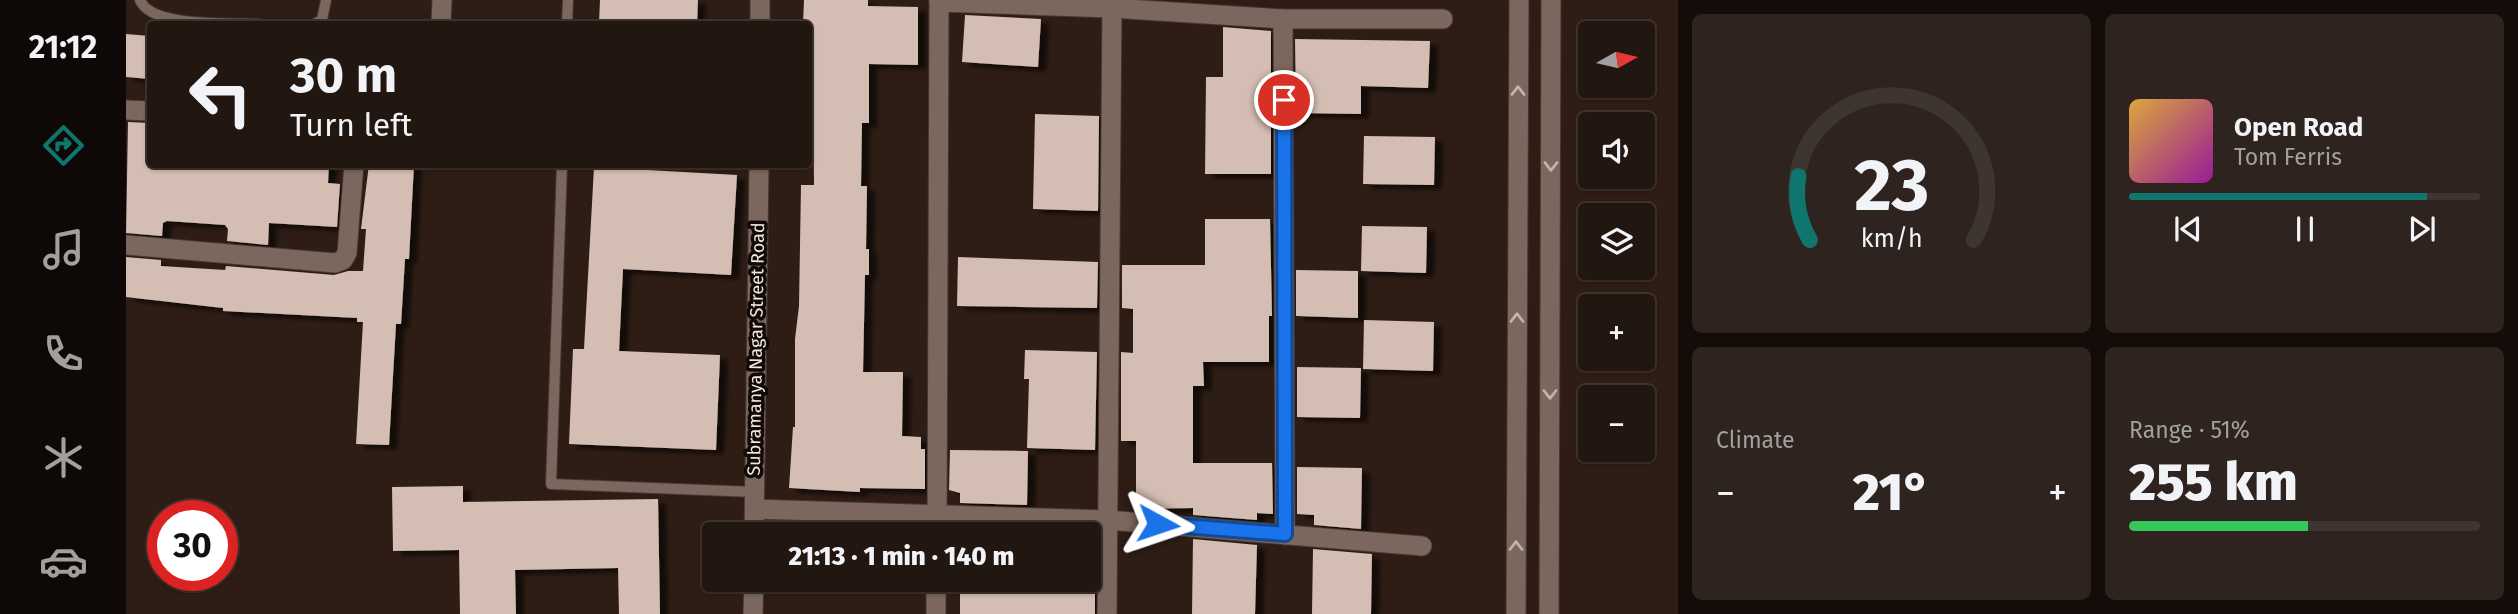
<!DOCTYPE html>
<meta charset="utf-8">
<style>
body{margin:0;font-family:"Fira Sans",sans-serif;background:#2e231e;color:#f1f3f6;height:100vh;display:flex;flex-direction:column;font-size:26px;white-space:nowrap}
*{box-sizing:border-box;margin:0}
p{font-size:23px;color:#a29f9f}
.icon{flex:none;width:38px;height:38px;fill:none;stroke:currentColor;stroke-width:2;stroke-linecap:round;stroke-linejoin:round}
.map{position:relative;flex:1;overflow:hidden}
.drawer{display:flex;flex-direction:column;gap:14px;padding:14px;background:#130c09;width:840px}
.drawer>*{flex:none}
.guide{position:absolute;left:21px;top:21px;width:665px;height:147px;border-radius:7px;box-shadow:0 2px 5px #0004,0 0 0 2px #3f3530;background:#221610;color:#f1f3f6;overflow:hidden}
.needle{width:46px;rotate:82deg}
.buttons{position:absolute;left:1452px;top:21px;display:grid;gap:14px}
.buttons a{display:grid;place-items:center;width:77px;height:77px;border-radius:7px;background:#221610;box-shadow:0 2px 5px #0004,0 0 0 2px #3f3530;font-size:35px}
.speed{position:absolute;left:21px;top:500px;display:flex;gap:14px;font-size:35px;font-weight:700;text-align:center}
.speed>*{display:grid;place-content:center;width:91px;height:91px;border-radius:50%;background:#221610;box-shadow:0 2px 5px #0004,0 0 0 2px #3f3530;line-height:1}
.speed .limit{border:10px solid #d22;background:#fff;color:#111}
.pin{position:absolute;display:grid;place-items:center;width:60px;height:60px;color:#fff;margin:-30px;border:4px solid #fff;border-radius:50%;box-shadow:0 2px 7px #0007}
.me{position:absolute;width:77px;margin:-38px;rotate:95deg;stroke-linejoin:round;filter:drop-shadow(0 0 5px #0008)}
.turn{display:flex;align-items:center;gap:24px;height:147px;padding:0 28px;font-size:32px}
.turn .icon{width:91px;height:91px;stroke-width:2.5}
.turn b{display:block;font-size:49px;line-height:60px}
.big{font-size:52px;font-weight:800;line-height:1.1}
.drawer .tile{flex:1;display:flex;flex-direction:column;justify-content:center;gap:10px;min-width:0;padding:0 24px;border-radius:10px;background:#2e231e}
.drawer .dial{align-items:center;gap:0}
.dial svg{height:182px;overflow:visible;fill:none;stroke:#3f3530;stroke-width:7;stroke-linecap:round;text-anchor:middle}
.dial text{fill:#f1f3f6;stroke:none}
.song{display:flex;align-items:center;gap:21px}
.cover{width:84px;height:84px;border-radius:10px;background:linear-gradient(135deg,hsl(40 70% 55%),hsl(300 70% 35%))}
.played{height:7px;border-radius:4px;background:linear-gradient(90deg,#0f766e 85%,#3f3530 85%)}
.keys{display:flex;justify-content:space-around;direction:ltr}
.heat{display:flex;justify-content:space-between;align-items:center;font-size:38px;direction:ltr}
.charge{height:10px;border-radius:5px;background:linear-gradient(90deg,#34c759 51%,#3f3530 0)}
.drawer .tiles{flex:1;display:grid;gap:14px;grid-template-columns:repeat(2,1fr)}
.trip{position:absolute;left:576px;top:522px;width:399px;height:70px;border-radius:7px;background:#221610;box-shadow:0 2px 5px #0004,0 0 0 2px #3f3530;font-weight:800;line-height:70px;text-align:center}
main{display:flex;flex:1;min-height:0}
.tabs{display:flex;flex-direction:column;width:126px;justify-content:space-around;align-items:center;background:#0e0906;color:#a29f9f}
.tabs .icon{width:49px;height:49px}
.tabs .on{color:#0f766e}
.tabs b{font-size:32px;color:#f1f3f6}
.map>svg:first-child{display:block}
</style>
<main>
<nav class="tabs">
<b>21:12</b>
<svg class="icon on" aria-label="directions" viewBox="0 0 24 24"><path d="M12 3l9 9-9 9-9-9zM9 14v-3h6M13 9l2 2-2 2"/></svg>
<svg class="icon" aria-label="music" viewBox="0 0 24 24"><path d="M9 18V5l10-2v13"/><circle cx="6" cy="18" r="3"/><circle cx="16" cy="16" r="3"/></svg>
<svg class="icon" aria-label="phone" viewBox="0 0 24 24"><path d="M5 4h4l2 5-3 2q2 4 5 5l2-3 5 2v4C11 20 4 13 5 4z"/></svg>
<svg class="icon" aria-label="climate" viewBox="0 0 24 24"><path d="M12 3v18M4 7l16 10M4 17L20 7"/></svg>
<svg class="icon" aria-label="car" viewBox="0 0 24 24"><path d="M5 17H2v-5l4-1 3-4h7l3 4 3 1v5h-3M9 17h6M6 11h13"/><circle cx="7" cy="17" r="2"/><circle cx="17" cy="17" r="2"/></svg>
</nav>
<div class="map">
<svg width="1552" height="614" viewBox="0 0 1552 614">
<defs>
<filter id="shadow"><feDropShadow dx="8" dy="4.5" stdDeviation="2" flood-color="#0009"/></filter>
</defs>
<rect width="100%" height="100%" fill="#2e1d15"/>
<!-- building -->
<g fill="#d4bdb2" filter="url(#shadow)">
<polygon points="474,0 572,0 571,24 473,24"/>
<polygon points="678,0 742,0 742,6 792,7 792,65 743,64 743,123 736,123 735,186 741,186 740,249 743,249 743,275 739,275 737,372 777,372 776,436 795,437 795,449 799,449 799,489 734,488 734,492 663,488 667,427 669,427 669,339 673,306 675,185 688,185 687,63 682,63 682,24 677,24"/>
<polygon points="839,15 915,19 912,67 836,62"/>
<polygon points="1097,27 1145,31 1145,174 1079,174 1080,77 1097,77"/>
<polygon points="0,34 24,36 24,79 0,77"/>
<polygon points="1169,39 1304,41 1302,88 1235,86 1235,114 1170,113"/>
<polygon points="909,114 973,116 972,211 907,209"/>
<polygon points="2,122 24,123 24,164 203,164 202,183 214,184 211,227 143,223 142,245 101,241 102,229 99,225 41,221 37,223 36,236 0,233"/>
<polygon points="1238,136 1309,137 1308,185 1237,184"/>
<polygon points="243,164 288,164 283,259 279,259 275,324 270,324 263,445 230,444 237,322 231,322 231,318 97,311 97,308 0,297 0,257 35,260 35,266 99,270 100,266 208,275 222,271 237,271 240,229 235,229"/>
<polygon points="468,167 611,175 605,275 497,269 493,351 594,355 590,450 443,444 447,349 458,349"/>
<polygon points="1079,219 1144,219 1146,316 1143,316 1143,362 1077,362 1078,386 1067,386 1067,463 1146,463 1147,514 1131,513 1131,520 1067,515 1067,508 1010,509 1010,441 995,441 995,352 1007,353 1007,309 996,308 996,265 1079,265"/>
<polygon points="1236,226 1301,227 1300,273 1235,271"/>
<polygon points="832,257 972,262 971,308 831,306"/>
<polygon points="1170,270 1232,271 1232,318 1170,316"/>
<polygon points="1238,320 1308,322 1307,371 1237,369"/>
<polygon points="899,350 971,352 969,450 901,448 903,379 898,379"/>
<polygon points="1171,367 1235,368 1234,418 1171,417"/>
<polygon points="824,450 902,451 901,505 834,503 834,493 823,490"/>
<polygon points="1171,467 1236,468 1235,529 1188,525 1188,515 1171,514"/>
<polygon points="337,486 337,502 532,499 534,614 493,614 492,568 389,570 390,614 334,614 333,550 267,551 266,487"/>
<polygon points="834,528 900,530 900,534 834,534"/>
<polygon points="1067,539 1131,545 1129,614 1066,614"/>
<polygon points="1187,549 1246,554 1245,614 1186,614"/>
<polygon points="834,579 969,580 969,614 834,614"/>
</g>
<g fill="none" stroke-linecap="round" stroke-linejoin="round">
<!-- service casing -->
<g stroke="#463833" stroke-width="12">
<g id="service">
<path d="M 14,0 C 25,28 106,23 133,24"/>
<polyline points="188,24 196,20 200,0"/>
<polyline points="441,24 442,0"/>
<polyline points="436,164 425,484 629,492"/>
</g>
</g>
<!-- minor casing -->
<g stroke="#463833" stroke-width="21">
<g id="minor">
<polyline points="813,2 985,8 1157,19 1317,19"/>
<polyline points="1157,19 1159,535"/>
<polyline points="315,24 316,0"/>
<polyline points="0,110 24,111"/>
<polyline points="0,245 209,263 217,260 221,253 228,164"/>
<polyline points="629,509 981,520 1296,546"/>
<polyline points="811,534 813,0"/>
<polyline points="810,614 810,579"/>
<polyline points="981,614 986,0"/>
<polyline points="1390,614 1393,0"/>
<polyline points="1423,614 1425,0"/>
</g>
</g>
<!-- tertiary casing -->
<g stroke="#463833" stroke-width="21">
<g id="tertiary">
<polyline points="634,24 634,0"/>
<polyline points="628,534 633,164"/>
<polyline points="627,614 628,579"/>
</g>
</g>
<!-- service -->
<use href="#service" stroke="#7b675d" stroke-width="10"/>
<!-- minor -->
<use href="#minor" stroke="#7b675d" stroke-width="19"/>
<!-- tertiary -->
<use href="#tertiary" stroke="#7b675d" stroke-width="19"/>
</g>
<!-- one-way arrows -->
<defs><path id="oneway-chevron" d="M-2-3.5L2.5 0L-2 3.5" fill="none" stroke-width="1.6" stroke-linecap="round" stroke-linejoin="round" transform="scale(1.75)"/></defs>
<g stroke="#c2b3ab">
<use href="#oneway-chevron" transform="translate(1392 91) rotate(-90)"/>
<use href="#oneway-chevron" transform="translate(1425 166) rotate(90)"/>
<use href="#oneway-chevron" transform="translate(1391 318) rotate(-90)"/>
<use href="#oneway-chevron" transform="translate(1424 394) rotate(90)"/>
<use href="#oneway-chevron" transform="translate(1390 546) rotate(-90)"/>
</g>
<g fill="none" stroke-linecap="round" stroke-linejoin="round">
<!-- route casing -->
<g stroke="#114b97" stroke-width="18">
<polyline id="route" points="1032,524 1159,534 1158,100"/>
</g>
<!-- route -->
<use href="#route" stroke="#1a73e8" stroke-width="12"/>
</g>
<g text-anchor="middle" stroke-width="7" stroke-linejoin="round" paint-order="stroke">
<!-- street labels -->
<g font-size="18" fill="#f1e5df" stroke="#110906">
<text transform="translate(630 349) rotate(-89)" y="6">Subramanya Nagar Street Road</text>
</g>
</g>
</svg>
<div class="buttons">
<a><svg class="needle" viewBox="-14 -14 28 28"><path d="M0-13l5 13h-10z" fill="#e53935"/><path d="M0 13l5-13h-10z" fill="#a29f9f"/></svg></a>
<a><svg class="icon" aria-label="sound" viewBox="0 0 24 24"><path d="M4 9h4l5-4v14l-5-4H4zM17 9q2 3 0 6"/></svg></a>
<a><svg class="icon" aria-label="layers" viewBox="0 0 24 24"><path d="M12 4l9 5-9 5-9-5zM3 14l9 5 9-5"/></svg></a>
<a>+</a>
<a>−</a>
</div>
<div class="speed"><div class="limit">30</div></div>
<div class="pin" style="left:1158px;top:100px;background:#d93025"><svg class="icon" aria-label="arrive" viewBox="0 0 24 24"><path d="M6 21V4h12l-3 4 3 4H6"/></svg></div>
<svg class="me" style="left:1032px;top:524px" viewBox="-20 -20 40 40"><path d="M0-17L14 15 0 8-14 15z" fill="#1a73e8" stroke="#fff" stroke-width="4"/></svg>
<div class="trip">21:13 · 1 min · 140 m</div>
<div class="guide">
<div class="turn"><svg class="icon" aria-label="left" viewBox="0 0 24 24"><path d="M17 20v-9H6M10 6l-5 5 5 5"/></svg><div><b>30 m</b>Turn left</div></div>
</div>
</div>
<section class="drawer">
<div class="tiles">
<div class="tile dial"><svg viewBox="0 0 100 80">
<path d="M14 69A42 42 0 1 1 86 69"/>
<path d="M14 69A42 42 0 0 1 9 41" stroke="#0f766e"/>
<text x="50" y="56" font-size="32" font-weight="700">23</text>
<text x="50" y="72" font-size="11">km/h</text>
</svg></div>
<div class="tile">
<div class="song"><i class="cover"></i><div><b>Open Road</b><p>Tom Ferris</p></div></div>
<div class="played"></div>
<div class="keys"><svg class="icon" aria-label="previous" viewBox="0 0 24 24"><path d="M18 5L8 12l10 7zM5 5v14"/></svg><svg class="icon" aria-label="pause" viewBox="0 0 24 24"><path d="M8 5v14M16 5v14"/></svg><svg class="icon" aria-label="next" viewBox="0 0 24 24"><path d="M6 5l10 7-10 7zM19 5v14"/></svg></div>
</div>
<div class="tile"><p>Climate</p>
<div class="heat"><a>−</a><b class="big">21°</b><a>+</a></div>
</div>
<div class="tile"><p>Range · 51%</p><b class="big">255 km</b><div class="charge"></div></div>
</div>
</section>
</main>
